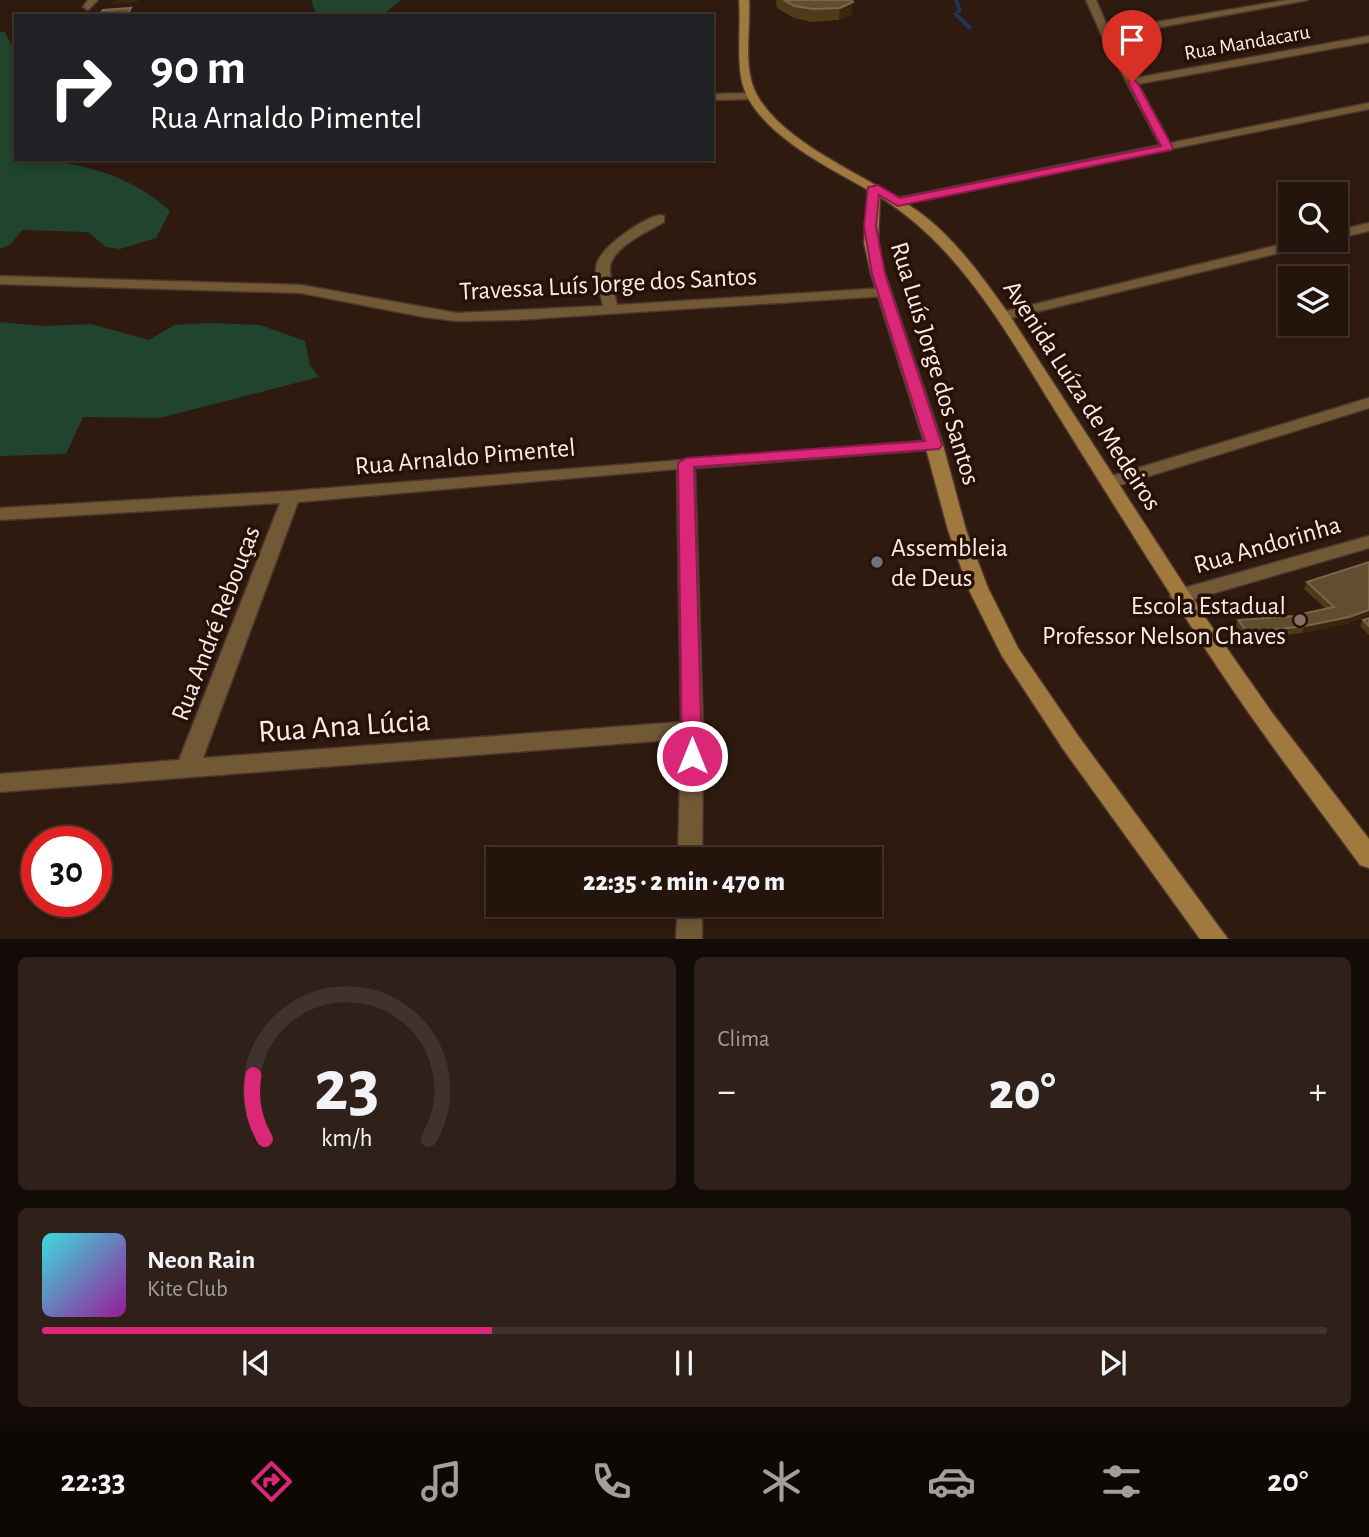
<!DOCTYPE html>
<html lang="pt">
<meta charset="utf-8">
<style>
body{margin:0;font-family:"Alegreya Sans",sans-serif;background:#2f211a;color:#f1f3f6;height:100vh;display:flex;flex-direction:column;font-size:26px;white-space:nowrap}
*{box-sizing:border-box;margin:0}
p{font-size:23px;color:#a39e9d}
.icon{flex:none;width:38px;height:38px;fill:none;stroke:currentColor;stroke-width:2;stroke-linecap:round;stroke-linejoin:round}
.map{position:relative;height:939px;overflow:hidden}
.drawer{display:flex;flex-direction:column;gap:18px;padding:18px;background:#130b07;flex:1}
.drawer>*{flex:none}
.hud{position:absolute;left:14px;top:14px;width:700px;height:147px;border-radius:0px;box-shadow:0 4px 10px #0003,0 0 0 2px #40332d;background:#202124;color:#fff;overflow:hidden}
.buttons{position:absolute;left:1278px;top:182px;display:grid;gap:14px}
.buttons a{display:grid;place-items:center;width:70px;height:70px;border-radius:0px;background:#23140c;box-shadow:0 4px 10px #0003,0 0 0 2px #40332d;font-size:35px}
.speed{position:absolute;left:21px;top:826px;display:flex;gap:14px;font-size:35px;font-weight:700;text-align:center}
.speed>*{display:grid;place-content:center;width:91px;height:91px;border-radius:50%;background:#23140c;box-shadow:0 4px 10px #0003,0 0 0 2px #40332d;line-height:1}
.speed .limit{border:10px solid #d22;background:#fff;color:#111}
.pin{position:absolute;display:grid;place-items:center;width:60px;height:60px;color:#fff;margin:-72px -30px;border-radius:50% 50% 50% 0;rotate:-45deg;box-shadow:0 0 7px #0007}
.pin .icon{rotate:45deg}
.me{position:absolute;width:77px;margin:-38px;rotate:0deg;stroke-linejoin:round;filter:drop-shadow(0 0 5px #0008)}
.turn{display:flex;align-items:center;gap:24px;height:147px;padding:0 21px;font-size:32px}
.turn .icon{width:91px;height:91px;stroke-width:2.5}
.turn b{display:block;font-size:49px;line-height:60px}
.big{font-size:52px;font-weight:800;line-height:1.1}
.drawer .card{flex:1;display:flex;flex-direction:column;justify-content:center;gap:10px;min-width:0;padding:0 24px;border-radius:10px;background:#2f211a}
.drawer .dial{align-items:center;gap:0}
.dial svg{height:182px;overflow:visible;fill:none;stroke:#40332d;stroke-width:7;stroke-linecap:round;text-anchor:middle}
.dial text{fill:#f1f3f6;stroke:none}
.song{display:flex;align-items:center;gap:21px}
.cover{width:84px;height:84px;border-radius:10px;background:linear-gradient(135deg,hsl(180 70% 55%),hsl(300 70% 35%))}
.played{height:7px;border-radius:4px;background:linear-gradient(90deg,#db2777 35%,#40332d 35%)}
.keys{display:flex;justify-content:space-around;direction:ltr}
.heat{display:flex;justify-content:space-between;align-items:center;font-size:38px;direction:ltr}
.drawer .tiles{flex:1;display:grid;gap:18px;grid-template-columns:1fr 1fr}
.card:last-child{grid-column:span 2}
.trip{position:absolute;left:486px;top:847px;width:396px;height:70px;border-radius:0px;background:#23140c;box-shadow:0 4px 10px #0003,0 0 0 2px #40332d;font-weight:800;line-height:70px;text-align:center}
.menu{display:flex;height:112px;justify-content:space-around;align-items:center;background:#0e0805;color:#a39e9d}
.menu .icon{width:49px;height:49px}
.menu .selected{color:#db2777}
.menu b{font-size:32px;color:#f1f3f6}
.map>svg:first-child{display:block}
</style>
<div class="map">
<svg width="1369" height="939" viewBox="0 0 1369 939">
<rect width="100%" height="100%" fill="#2f1a10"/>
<!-- green -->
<g fill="#21442e">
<polygon points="311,0 401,0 381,16 317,16"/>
<path d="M 0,32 L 5,32 L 16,53 L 16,159 C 71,159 129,173 170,211 L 156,238 L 120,249 L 106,247 L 88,232 L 22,230 L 11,244 L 0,249 Z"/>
<polygon points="0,322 42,326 91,324 149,340 174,325 209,323 260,325 305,341 310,365 319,377 159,418 83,417 66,454 0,456"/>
</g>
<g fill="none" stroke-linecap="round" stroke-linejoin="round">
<!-- stream -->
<polygon fill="#22345b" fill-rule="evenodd" points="954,0 958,0 962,10 958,14 972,27 972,29 968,29 953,14 958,10"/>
<!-- street casing -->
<g stroke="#4c372e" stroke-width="3">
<g id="street">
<polygon points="88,0 98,0 88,10 83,7"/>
<polygon points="1086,0 1096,0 1109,30 1287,0 1308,0 1112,36 1135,78 1369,36 1369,42 1138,84 1170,143 1369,103 1369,109 893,205 893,199 898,198 1160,145 1101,34"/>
<polygon points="712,94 752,93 757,96 752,99 712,100"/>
<path d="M 659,215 L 664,216 L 664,222 C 648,232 613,246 610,267 C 609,278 615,294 617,305 L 885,288 L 892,292 L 885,296 L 515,320 L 457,321 L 424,317 L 301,293 L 0,284 L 0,276 L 301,285 L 457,313 L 603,306 C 601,295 595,279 596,267 C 599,247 641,220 659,215 Z"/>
<polygon points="1369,223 1369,231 1335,239 1335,231"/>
<polygon points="1299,240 1322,240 1320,243 1003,320 996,316 998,313"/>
<polygon points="1369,398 1369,408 1117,486 1105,486 1102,482 1105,478"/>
<path d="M 934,440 L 940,441 L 943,445 L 940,449 L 695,468 L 703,730 L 702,859 L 678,859 L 681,739 L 0,792 L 0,774 L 179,760 L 280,503 L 0,520 L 0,508 L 291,491 ZM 677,469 L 681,722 L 203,758 L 298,502 Z"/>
<polygon points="1369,536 1369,548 1180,603 1173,601 1170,596 1173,591"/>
<polygon points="678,905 702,905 702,939 676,939"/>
</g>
</g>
<!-- secondary casing -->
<g stroke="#4c372e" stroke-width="3">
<path id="secondary" d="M 739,0 L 749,0 C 751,30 742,68 757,95 C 785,146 873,178 919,212 C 956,239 984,279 1010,316 L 1205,617 L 1273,714 L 1369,839 L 1369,868 L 1360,865 C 1302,786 1241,707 1189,623 C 1145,555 1102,486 1059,417 C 1009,337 962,248 880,197 L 878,243 L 885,274 L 943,445 L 966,530 L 988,588 L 1018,648 L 1079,737 L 1228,939 L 1200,939 L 1063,749 L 1002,656 L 968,588 L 948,530 L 925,445 L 871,274 L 864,243 L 868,190 C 826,166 749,129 741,77 C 737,51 741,25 739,0 Z"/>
</g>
<!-- street -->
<use href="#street" fill="#725936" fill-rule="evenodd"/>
<!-- secondary -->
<use href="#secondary" fill="#a0793e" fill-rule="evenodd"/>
</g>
<!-- wall -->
<g fill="#503a18">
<polygon points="776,0 852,0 852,14 839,20 812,22 794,18 777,8"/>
<polygon points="1369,562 1369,615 1346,624 1302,633 1246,640 1236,626 1238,620 1293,616 1326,609 1304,589 1307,582"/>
<polygon points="1369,618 1369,635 1360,626 1363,620"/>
</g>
<!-- shaded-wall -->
<g fill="#3b250c">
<polygon points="119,0 138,0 138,2 112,5 111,1"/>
<polygon points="853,2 852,14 839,20 840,8"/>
<polygon points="1369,610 1369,615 1346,624 1302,633 1305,626"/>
</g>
<!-- building -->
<g fill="#624d2e" stroke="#7a664b" stroke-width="2">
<polygon points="784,0 852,0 853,2 840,8 813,9 794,6"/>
<polygon points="131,8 127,15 99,16 103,10"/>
<polygon points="1369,562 1369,610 1349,617 1305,626 1248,633 1238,620 1293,616 1334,607 1307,582"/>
<polygon points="1369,618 1369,626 1363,620"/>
</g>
<!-- route -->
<polygon fill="#db2777" stroke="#8e194d" stroke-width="2" points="1132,79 1137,82 1173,148 1171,150 898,206 879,195 876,226 885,274 942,445 939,449 694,467 702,756 699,762 692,764 685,762 682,756 678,463 686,458 925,441 872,274 864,226 868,187 878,185 900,198 1161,146 1128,82"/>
<!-- markers -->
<circle fill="#6b7280" stroke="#251108" stroke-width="2.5" cx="877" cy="562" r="7"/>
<circle fill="#8d6e63" stroke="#251108" stroke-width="2.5" cx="1300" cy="620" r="7"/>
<g text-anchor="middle" stroke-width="7" stroke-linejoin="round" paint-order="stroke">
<!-- far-street labels -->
<g font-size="21" fill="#fbebe5" stroke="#251108">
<text transform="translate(1247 42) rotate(-10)" y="7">Rua Mandacaru</text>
</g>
<!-- street labels -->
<g font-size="26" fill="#fbebe5" stroke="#251108">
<text transform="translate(608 283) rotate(-3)" y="9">Travessa Luís Jorge dos Santos</text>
<text transform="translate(936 363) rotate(73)" y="9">Rua Luís Jorge dos Santos</text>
<text transform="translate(1083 395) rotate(57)" y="9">Avenida Luíza de Medeiros</text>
<text transform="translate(465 456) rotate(-5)" y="9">Rua Arnaldo Pimentel</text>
<text transform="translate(1267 544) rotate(-16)" y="9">Rua Andorinha</text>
<text transform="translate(215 623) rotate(-69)" y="9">Rua André Rebouças</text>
</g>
<!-- poi labels -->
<g font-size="26" fill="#fbebe5" stroke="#251108" text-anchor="start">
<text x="891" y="556">Assembleia<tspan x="891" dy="30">de Deus</tspan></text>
<text x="1286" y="614" text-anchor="end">Escola Estadual<tspan x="1286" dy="30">Professor Nelson Chaves</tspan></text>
</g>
<!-- near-street labels -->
<g font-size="32" fill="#fbebe5" stroke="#251108">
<text transform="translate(344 725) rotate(-4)" y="11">Rua Ana Lúcia</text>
</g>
</g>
</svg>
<div class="buttons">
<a><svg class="icon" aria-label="search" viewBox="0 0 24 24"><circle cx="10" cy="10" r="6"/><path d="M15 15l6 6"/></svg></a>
<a><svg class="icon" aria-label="layers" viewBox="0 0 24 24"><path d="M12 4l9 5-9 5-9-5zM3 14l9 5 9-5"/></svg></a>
</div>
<div class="speed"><div class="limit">30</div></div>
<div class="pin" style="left:1132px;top:82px;background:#d93025"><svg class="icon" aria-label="arrive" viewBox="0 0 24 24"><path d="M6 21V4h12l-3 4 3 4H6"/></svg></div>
<svg class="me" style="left:692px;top:756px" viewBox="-20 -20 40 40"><circle r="17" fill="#db2777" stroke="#fff" stroke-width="3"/><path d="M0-11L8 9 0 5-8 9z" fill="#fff"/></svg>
<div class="trip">22:35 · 2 min · 470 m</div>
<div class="hud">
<div class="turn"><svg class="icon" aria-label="right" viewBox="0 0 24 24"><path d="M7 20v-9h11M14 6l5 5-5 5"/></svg><div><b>90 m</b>Rua Arnaldo Pimentel</div></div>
</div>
</div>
<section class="drawer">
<div class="tiles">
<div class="card dial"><svg viewBox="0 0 100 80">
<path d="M14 69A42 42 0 1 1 86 69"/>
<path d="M14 69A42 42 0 0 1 9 41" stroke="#db2777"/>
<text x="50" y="56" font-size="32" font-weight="700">23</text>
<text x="50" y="72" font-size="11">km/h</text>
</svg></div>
<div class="card"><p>Clima</p>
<div class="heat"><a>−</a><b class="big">20°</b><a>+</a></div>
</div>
<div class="card">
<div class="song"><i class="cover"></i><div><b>Neon Rain</b><p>Kite Club</p></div></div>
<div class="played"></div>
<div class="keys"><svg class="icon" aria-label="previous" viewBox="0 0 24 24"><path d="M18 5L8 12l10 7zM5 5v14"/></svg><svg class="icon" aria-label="pause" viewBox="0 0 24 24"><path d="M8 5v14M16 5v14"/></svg><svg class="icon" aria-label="next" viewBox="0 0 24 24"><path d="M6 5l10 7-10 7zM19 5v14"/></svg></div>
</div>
</div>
</section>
<nav class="menu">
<b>22:33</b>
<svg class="icon selected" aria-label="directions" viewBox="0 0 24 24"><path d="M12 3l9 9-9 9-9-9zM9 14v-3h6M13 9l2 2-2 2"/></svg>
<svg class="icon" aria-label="music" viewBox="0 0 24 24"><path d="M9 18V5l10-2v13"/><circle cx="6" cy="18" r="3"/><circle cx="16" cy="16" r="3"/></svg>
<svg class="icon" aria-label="phone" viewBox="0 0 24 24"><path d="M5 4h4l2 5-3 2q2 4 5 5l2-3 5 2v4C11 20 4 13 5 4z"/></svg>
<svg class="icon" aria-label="climate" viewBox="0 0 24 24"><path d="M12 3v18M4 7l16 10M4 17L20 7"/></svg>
<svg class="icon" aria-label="car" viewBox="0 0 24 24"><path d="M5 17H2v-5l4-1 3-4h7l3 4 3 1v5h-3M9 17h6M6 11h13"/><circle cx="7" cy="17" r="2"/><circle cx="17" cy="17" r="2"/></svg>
<svg class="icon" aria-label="filters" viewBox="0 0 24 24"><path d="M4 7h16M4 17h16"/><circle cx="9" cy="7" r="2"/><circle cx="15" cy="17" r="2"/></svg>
<b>20°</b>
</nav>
